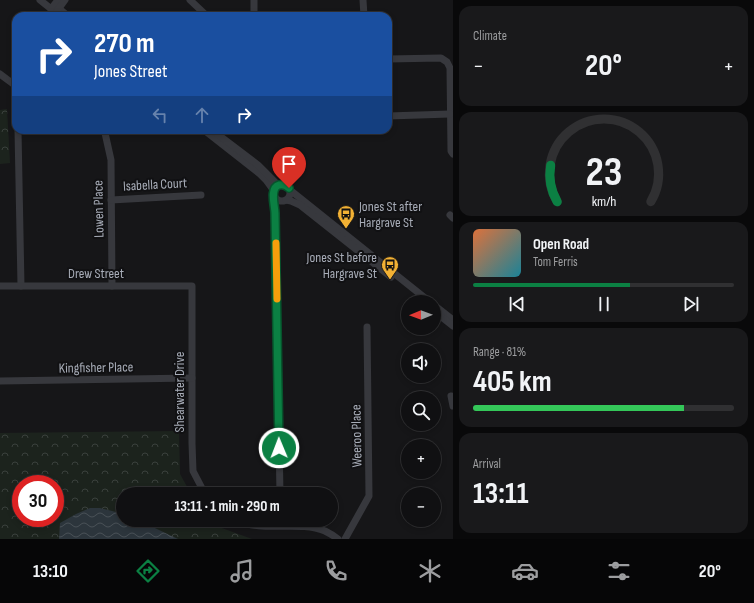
<!DOCTYPE html>
<meta charset="utf-8">
<style>
body{margin:0;font-family:"Sofia Sans Condensed",sans-serif;background:#19191b;color:#f1f3f6;height:100vh;display:flex;flex-direction:column;font-size:15px;white-space:nowrap}
*{box-sizing:border-box;margin:0}
p{font-size:13px;color:#9c9d9f}
.icon{flex:none;width:22px;height:22px;fill:none;stroke:currentColor;stroke-width:2;stroke-linecap:round;stroke-linejoin:round}
.map{position:relative;flex:1;overflow:hidden}
.sheet{display:flex;flex-direction:column;gap:6px;padding:6px;background:#09090a;width:301px}
.sheet>*{flex:none}
.guide{position:absolute;left:12px;top:12px;width:380px;height:122px;border-radius:12px;box-shadow:0 2px 6px #0003,0 0 0 1px #303032;background:#1a4fa0;color:#fff;overflow:hidden}
.needle{width:26px;rotate:269deg}
.fabs{position:absolute;left:401px;top:295px;display:grid;gap:8px}
.fabs a{display:grid;place-items:center;width:40px;height:40px;border-radius:50%;background:#101012;box-shadow:0 2px 6px #0003,0 0 0 1px #303032;font-size:20px}
.speed{position:absolute;left:12px;top:475px;display:flex;gap:8px;font-size:20px;font-weight:700;text-align:center}
.speed>*{display:grid;place-content:center;width:52px;height:52px;border-radius:50%;background:#101012;box-shadow:0 2px 6px #0003,0 0 0 1px #303032;line-height:1}
.speed .limit{border:6px solid #d22;background:#fff;color:#111}
.pin{position:absolute;display:grid;place-items:center;width:34px;height:34px;color:#fff;margin:-41px -17px;border-radius:50% 50% 50% 0;rotate:-45deg;box-shadow:0 0 4px #0007}
.pin .icon{rotate:45deg}
.me{position:absolute;width:44px;margin:-22px;rotate:359deg;stroke-linejoin:round;filter:drop-shadow(0 0 3px #0008)}
.turn{display:flex;align-items:center;gap:14px;height:84px;padding:0 16px;font-size:18px}
.turn .icon{width:52px;height:52px;stroke-width:2.5}
.turn b{display:block;font-size:28px;line-height:34px}
.lanes{display:flex;align-items:center;height:38px;padding:0 16px;background:#0003;justify-content:center;gap:20px;direction:ltr}
.lanes .off{opacity:.35}
.big{font-size:30px;font-weight:700;line-height:1.1}
.sheet .card{flex:1;display:flex;flex-direction:column;justify-content:center;gap:6px;min-width:0;padding:0 14px;border-radius:12px;background:#19191b}
.sheet .dial{align-items:center;gap:0}
.dial svg{height:104px;overflow:visible;fill:none;stroke:#303032;stroke-width:7;stroke-linecap:round;text-anchor:middle}
.dial text{fill:#f1f3f6;stroke:none}
.song{display:flex;align-items:center;gap:12px}
.cover{width:48px;height:48px;border-radius:6px;background:linear-gradient(135deg,hsl(20 70% 55%),hsl(190 70% 35%))}
.played{height:4px;border-radius:2px;background:linear-gradient(90deg,#0b8043 60%,#303032 60%)}
.keys{display:flex;justify-content:space-around;direction:ltr}
.heat{display:flex;justify-content:space-between;align-items:center;font-size:22px;direction:ltr}
.charge{height:6px;border-radius:3px;background:linear-gradient(90deg,#34c759 81%,#303032 0)}
.trip{position:absolute;left:116px;top:487px;width:222px;height:40px;border-radius:20px;background:#101012;box-shadow:0 2px 6px #0003,0 0 0 1px #303032;font-weight:700;line-height:40px;text-align:center}
.menu{display:flex;height:64px;justify-content:space-around;align-items:center;background:#060607;color:#9c9d9f}
.menu .icon{width:28px;height:28px}
.menu .active{color:#0b8043}
.menu b{font-size:18px;color:#f1f3f6}
main{display:flex;flex:1;min-height:0}
.map>svg:first-child{display:block}
</style>
<main>
<div class="map">
<svg width="453" height="539" viewBox="0 0 453 539">
<defs>
<pattern id="forest-crowns" width="20" height="18" patternUnits="userSpaceOnUse"><rect width="20" height="18" fill="#1c231d"/><path d="M2 6a3 3 0 1 1 6 0M12 15a3 3 0 1 1 6 0" fill="none" stroke="#3a403c"/></pattern>
<pattern id="water-waves" width="16" height="10" patternUnits="userSpaceOnUse"><rect width="16" height="10" fill="#2c353c"/><path d="M0 5q4-4 8 0t8 0" fill="none" stroke="#485056"/></pattern>
</defs>
<rect width="100%" height="100%" fill="#161618"/>
<!-- forest -->
<g fill="url(#forest-crowns)" fill-rule="evenodd">
<polygon points="7,109 10,163 0,164 0,110"/>
<path d="M 179,431 L 180,474 L 191,494 L 123,494 L 123,520 L 212,520 L 219,527 L 252,539 L 0,539 L 0,433 ZM 21,484 L 55,484 L 55,518 L 21,518 Z"/>
</g>
<!-- water -->
<polygon fill="url(#water-waves)" points="90,508 100,508 120,513 123,514 123,520 138,520 178,539 59,539 60,523 76,514"/>
<g fill="none" stroke-linecap="round" stroke-linejoin="round">
<!-- minor -->
<g stroke="#37383d" stroke-width="7">
<polyline points="40,0 60,16"/>
<polyline points="190,0 207,16"/>
<polyline points="254,0 254,16"/>
<polyline points="363,0 364,16"/>
<polyline points="57,7 68,16"/>
<polyline points="51,9 58,0"/>
<polyline points="57,11 65,0"/>
<polyline points="388,59 441,58 447,62 450,68 451,151 453,154"/>
<polyline points="0,74 16,86"/>
<polyline points="388,116 450,114"/>
<polyline points="18,130 21,286"/>
<polyline points="204,130 260,174 266,180 274,191"/>
<polyline points="212,130 258,165 278,185"/>
<polyline points="105,133 111,160 112,286"/>
<circle cx="282" cy="193" r="8"/>
<polyline points="290,190 430,302"/>
<polyline points="274,195 275,213 280,494"/>
<polyline points="111,200 201,195"/>
<polyline points="286,200 291,201 300,205 391,277"/>
<polyline points="450,215 453,218"/>
<polyline points="0,286 192,286 192,443 193,471 205,494"/>
<polyline points="434,305 453,320"/>
<polyline points="434,311 453,326"/>
<polyline points="0,381 192,378"/>
<polyline points="451,396 453,406"/>
<path d="M 237,520 C 263,533 298,520 325,531 C 329,533 334,536 338,539"/>
<polyline points="345,539 369,496 367,327"/>
</g>
</g>
<g fill="none" stroke-linecap="round" stroke-linejoin="round">
<!-- route casing -->
<g stroke="#07532c" stroke-width="10">
<path id="route" d="M 279,448 L 275,213 C 275,206 269,188 279,185 C 283,184 286,185 289,188"/>
</g>
<!-- route -->
<use href="#route" stroke="#0b8043" stroke-width="7"/>
<!-- slow -->
<polyline stroke="#f59e0b" stroke-width="7" points="276,243 277,299"/>
</g>
<!-- icons -->
<defs>
<g id="bus-pin" transform="scale(0.9)"><path d="M0 17L-7.5 6A9.5 9.5 0 1 1 7.5 6Z" fill="#f2b134" stroke="#111113"/><path d="M-5-6H5V4H4V6H2V4H-2V6H-4V4H-5ZM-3.5-4V0h7V-4ZM-3.5 1.2v1.5H-2V1.2ZM2 1.2v1.5H3.5V1.2Z" fill="#111"/></g>
</defs>
<g fill-rule="evenodd">
<use href="#bus-pin" x="346" y="214"/>
<use href="#bus-pin" x="390" y="265"/>
</g>
<g text-anchor="middle" stroke-width="4" stroke-linejoin="round" paint-order="stroke">
<!-- street labels -->
<g font-size="14" fill="#a8adb8" stroke="#111113">
<text transform="translate(155 184) rotate(-3)" y="5">Isabella Court</text>
<text transform="translate(98 209) rotate(-91)" y="5">Lowen Place</text>
<text x="96" y="278">Drew Street</text>
<text transform="translate(96 367) rotate(-1)" y="5">Kingfisher Place</text>
<text transform="translate(179 392) rotate(-90)" y="5">Shearwater Drive</text>
<text transform="translate(356 436) rotate(-91)" y="5">Weeroo Place</text>
</g>
<!-- poi labels -->
<g font-size="14" fill="#a8adb8" stroke="#111113" text-anchor="start">
<text x="359" y="211">Jones St after<tspan x="359" dy="16">Hargrave St</tspan></text>
<text x="377" y="262" text-anchor="end">Jones St before<tspan x="377" dy="16">Hargrave St</tspan></text>
</g>
</g>
</svg>
<div class="fabs">
<a><svg class="needle" viewBox="-14 -14 28 28"><path d="M0-13l5 13h-10z" fill="#e53935"/><path d="M0 13l5-13h-10z" fill="#9c9d9f"/></svg></a>
<a><svg class="icon" aria-label="sound" viewBox="0 0 24 24"><path d="M4 9h4l5-4v14l-5-4H4zM17 9q2 3 0 6"/></svg></a>
<a><svg class="icon" aria-label="search" viewBox="0 0 24 24"><circle cx="10" cy="10" r="6"/><path d="M15 15l6 6"/></svg></a>
<a>+</a>
<a>−</a>
</div>
<div class="speed"><div class="limit">30</div></div>
<div class="pin" style="left:289px;top:188px;background:#d93025"><svg class="icon" aria-label="arrive" viewBox="0 0 24 24"><path d="M6 21V4h12l-3 4 3 4H6"/></svg></div>
<svg class="me" style="left:279px;top:448px" viewBox="-20 -20 40 40"><circle r="17" fill="#0b8043" stroke="#fff" stroke-width="3"/><path d="M0-11L8 9 0 5-8 9z" fill="#fff"/></svg>
<div class="trip">13:11 · 1 min · 290 m</div>
<div class="guide">
<div class="turn"><svg class="icon" aria-label="right" viewBox="0 0 24 24"><path d="M7 20v-9h11M14 6l5 5-5 5"/></svg><div><b>270 m</b>Jones Street</div></div>
<div class="lanes"><svg class="icon off" aria-label="left" viewBox="0 0 24 24"><path d="M17 20v-9H6M10 6l-5 5 5 5"/></svg><svg class="icon off" aria-label="ahead" viewBox="0 0 24 24"><path d="M12 20V5M6 11l6-6 6 6"/></svg><svg class="icon" aria-label="right" viewBox="0 0 24 24"><path d="M7 20v-9h11M14 6l5 5-5 5"/></svg></div>
</div>
</div>
<section class="sheet">
<div class="card"><p>Climate</p>
<div class="heat"><a>−</a><b class="big">20°</b><a>+</a></div>
</div>
<div class="card dial"><svg viewBox="0 0 100 80">
<path d="M14 69A42 42 0 1 1 86 69"/>
<path d="M14 69A42 42 0 0 1 9 41" stroke="#0b8043"/>
<text x="50" y="56" font-size="32" font-weight="700">23</text>
<text x="50" y="72" font-size="11">km/h</text>
</svg></div>
<div class="card">
<div class="song"><i class="cover"></i><div><b>Open Road</b><p>Tom Ferris</p></div></div>
<div class="played"></div>
<div class="keys"><svg class="icon" aria-label="previous" viewBox="0 0 24 24"><path d="M18 5L8 12l10 7zM5 5v14"/></svg><svg class="icon" aria-label="pause" viewBox="0 0 24 24"><path d="M8 5v14M16 5v14"/></svg><svg class="icon" aria-label="next" viewBox="0 0 24 24"><path d="M6 5l10 7-10 7zM19 5v14"/></svg></div>
</div>
<div class="card"><p>Range · 81%</p><b class="big">405 km</b><div class="charge"></div></div>
<div class="card"><p>Arrival</p><b class="big">13:11</b></div>
</section>
</main>
<nav class="menu">
<b>13:10</b>
<svg class="icon active" aria-label="directions" viewBox="0 0 24 24"><path d="M12 3l9 9-9 9-9-9zM9 14v-3h6M13 9l2 2-2 2"/></svg>
<svg class="icon" aria-label="music" viewBox="0 0 24 24"><path d="M9 18V5l10-2v13"/><circle cx="6" cy="18" r="3"/><circle cx="16" cy="16" r="3"/></svg>
<svg class="icon" aria-label="phone" viewBox="0 0 24 24"><path d="M5 4h4l2 5-3 2q2 4 5 5l2-3 5 2v4C11 20 4 13 5 4z"/></svg>
<svg class="icon" aria-label="climate" viewBox="0 0 24 24"><path d="M12 3v18M4 7l16 10M4 17L20 7"/></svg>
<svg class="icon" aria-label="car" viewBox="0 0 24 24"><path d="M5 17H2v-5l4-1 3-4h7l3 4 3 1v5h-3M9 17h6M6 11h13"/><circle cx="7" cy="17" r="2"/><circle cx="17" cy="17" r="2"/></svg>
<svg class="icon" aria-label="filters" viewBox="0 0 24 24"><path d="M4 7h16M4 17h16"/><circle cx="9" cy="7" r="2"/><circle cx="15" cy="17" r="2"/></svg>
<b>20°</b>
</nav>
